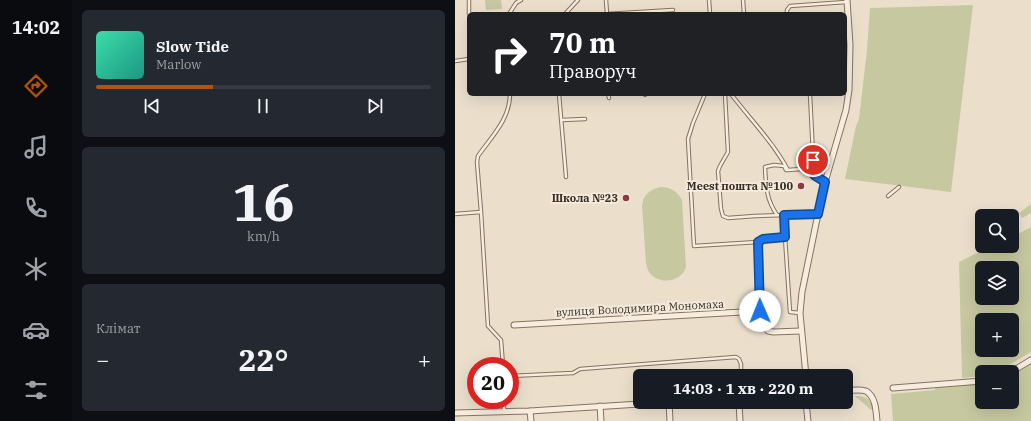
<!DOCTYPE html>
<html lang="uk">
<meta charset="utf-8">
<style>
body{margin:0;font-family:"IBM Plex Serif",serif;background:#242831;color:#f1f3f6;height:100vh;display:flex;flex-direction:column;font-size:15px;white-space:nowrap}
*{box-sizing:border-box;margin:0}
p{font-size:13px;color:#9ea1a6}
.icon{flex:none;width:22px;height:22px;fill:none;stroke:currentColor;stroke-width:2;stroke-linecap:round;stroke-linejoin:round}
.map{position:relative;flex:1;overflow:hidden}
.sheet{display:flex;flex-direction:column;gap:10px;padding:10px;background:#0d0f14;width:383px}
.sheet>*{flex:none}
.top-card{position:absolute;left:12px;top:12px;width:380px;height:84px;border-radius:6px;box-shadow:0 4px 16px #0002;background:#202124;color:#fff;overflow:hidden}
.tools{position:absolute;left:520px;top:209px;display:grid;gap:8px}
.tools a{display:grid;place-items:center;width:44px;height:44px;border-radius:6px;background:#171b24;box-shadow:0 4px 16px #0002;font-size:20px}
.speed{position:absolute;left:12px;top:357px;display:flex;gap:8px;font-size:20px;font-weight:700;text-align:center}
.speed>*{display:grid;place-content:center;width:52px;height:52px;border-radius:50%;background:#171b24;box-shadow:0 4px 16px #0002;line-height:1}
.speed .limit{border:6px solid #d22;background:#fff;color:#111}
.pin{position:absolute;display:grid;place-items:center;width:34px;height:34px;color:#fff;margin:-17px;border:2px solid #fff;border-radius:50%;box-shadow:0 1px 4px #0007}
.me{position:absolute;width:44px;margin:-22px;rotate:359deg;stroke-linejoin:round;filter:drop-shadow(0 0 3px #0008)}
.turn{display:flex;align-items:center;gap:14px;height:84px;padding:0 16px;font-size:18px}
.turn .icon{width:52px;height:52px;stroke-width:2.5}
.turn b{display:block;font-size:28px;line-height:34px}
.big{font-size:30px;font-weight:700;line-height:1.1}
.sheet .widget{flex:1;display:flex;flex-direction:column;justify-content:center;gap:6px;min-width:0;padding:0 14px;border-radius:6px;background:#242831}
.sheet .dial{align-items:center;gap:0}
.dial b{font-size:52px;line-height:1}
.song{display:flex;align-items:center;gap:12px}
.cover{width:48px;height:48px;border-radius:6px;background:linear-gradient(135deg,hsl(160 70% 55%),hsl(170 70% 35%))}
.played{height:4px;border-radius:2px;background:linear-gradient(90deg,#b45309 35%,#363941 35%)}
.keys{display:flex;justify-content:space-around;direction:ltr}
.heat{display:flex;justify-content:space-between;align-items:center;font-size:22px;direction:ltr}
.trip{position:absolute;left:178px;top:369px;width:220px;height:40px;border-radius:6px;background:#171b24;box-shadow:0 4px 16px #0002;font-weight:700;line-height:40px;text-align:center}
main{display:flex;flex:1;min-height:0}
.menu{display:flex;flex-direction:column;width:72px;justify-content:space-around;align-items:center;background:#090b0e;color:#9ea1a6}
.menu .icon{width:28px;height:28px}
.menu .current{color:#b45309}
.menu b{font-size:18px;color:#f1f3f6}
.map>svg:first-child{display:block}
</style>
<main>
<nav class="menu">
<b>14:02</b>
<svg class="icon current" aria-label="directions" viewBox="0 0 24 24"><path d="M12 3l9 9-9 9-9-9zM9 14v-3h6M13 9l2 2-2 2"/></svg>
<svg class="icon" aria-label="music" viewBox="0 0 24 24"><path d="M9 18V5l10-2v13"/><circle cx="6" cy="18" r="3"/><circle cx="16" cy="16" r="3"/></svg>
<svg class="icon" aria-label="phone" viewBox="0 0 24 24"><path d="M5 4h4l2 5-3 2q2 4 5 5l2-3 5 2v4C11 20 4 13 5 4z"/></svg>
<svg class="icon" aria-label="climate" viewBox="0 0 24 24"><path d="M12 3v18M4 7l16 10M4 17L20 7"/></svg>
<svg class="icon" aria-label="car" viewBox="0 0 24 24"><path d="M5 17H2v-5l4-1 3-4h7l3 4 3 1v5h-3M9 17h6M6 11h13"/><circle cx="7" cy="17" r="2"/><circle cx="17" cy="17" r="2"/></svg>
<svg class="icon" aria-label="filters" viewBox="0 0 24 24"><path d="M4 7h16M4 17h16"/><circle cx="9" cy="7" r="2"/><circle cx="15" cy="17" r="2"/></svg>
</nav>
<section class="sheet">
<div class="widget">
<div class="song"><i class="cover"></i><div><b>Slow Tide</b><p>Marlow</p></div></div>
<div class="played"></div>
<div class="keys"><svg class="icon" aria-label="previous" viewBox="0 0 24 24"><path d="M18 5L8 12l10 7zM5 5v14"/></svg><svg class="icon" aria-label="pause" viewBox="0 0 24 24"><path d="M8 5v14M16 5v14"/></svg><svg class="icon" aria-label="next" viewBox="0 0 24 24"><path d="M6 5l10 7-10 7zM19 5v14"/></svg></div>
</div>
<div class="widget dial"><b>16</b><p>km/h</p></div>
<div class="widget"><p>Клімат</p>
<div class="heat"><a>−</a><b class="big">22°</b><a>+</a></div>
</div>
</section>
<div class="map">
<svg width="576" height="421" viewBox="0 0 576 421">
<rect width="100%" height="100%" fill="#ebdfcc"/>
<!-- green -->
<g fill="#c6c8a0" fill-rule="evenodd">
<polygon points="30,0 46,0 47,9 31,10"/>
<polygon points="518,5 496,192 390,179 401,126 404,119 412,50 415,8"/>
<path d="M 205,187 C 216,187 222,191 227,200 L 231,267 C 226,283 203,285 194,272 C 192,269 192,266 191,263 L 187,206 C 188,195 194,190 205,187 Z"/>
<polygon points="576,204 576,213 567,218 564,213"/>
<path d="M 576,227 L 576,352 L 542,372 L 527,372 L 527,376 L 507,378 L 504,262 L 518,255 L 537,246 L 557,246 L 557,237 ZM 527,268 L 557,268 L 557,298 L 527,298 ZM 527,320 L 557,320 L 557,350 L 527,350 Z"/>
<polygon points="576,360 576,421 438,421 436,394 480,390 480,385 527,381 527,402 557,402 557,372"/>
<path d="M 400,396 C 409,396 416,398 418,408 L 416,410 Z"/>
</g>
<g fill="none" stroke-linecap="round" stroke-linejoin="round">
<!-- service casing -->
<g stroke="#867261" stroke-width="4.5">
<g id="service">
<polyline points="14,0 14,14"/>
<polyline points="151,0 152,14"/>
<polyline points="254,0 255,14"/>
<polyline points="288,0 289,14"/>
<polyline points="54,14 61,3 66,0"/>
<polyline points="110,14 123,0"/>
<polyline points="152,14 218,10"/>
<polyline points="332,14 332,10 335,6 391,2"/>
<polyline points="0,61 14,59"/>
<polyline points="104,94 111,177"/>
<polyline points="153,94 154,98"/>
<polyline points="190,94 190,95"/>
<polyline points="250,94 238,123 233,139 239,246 303,242 305,274 305,310"/>
<polyline points="270,94 273,152 265,166 263,171 266,209 268,216 273,218 300,216 362,214"/>
<path d="M 276,94 C 295,119 318,142 333,170 L 346,169 L 364,177 L 370,182"/>
<polyline points="355,94 359,175"/>
<polyline points="107,120 130,119"/>
<polyline points="433,196 444,187"/>
<path d="M 26,212 L 22,162 L 23,156 C 37,136 55,119 55,94"/>
<polyline points="0,214 26,212 33,326 46,340 48,366"/>
<path d="M 322,215 C 311,199 311,186 310,167 L 319,165 L 329,166 L 331,170 L 333,170"/>
<polyline points="330,237 335,312 345,313"/>
<polyline points="303,242 308,239 330,237 329,215"/>
<polyline points="55,376 118,373 125,369 281,357 284,359 286,364 286,376"/>
<polyline points="49,400 49,411"/>
</g>
</g>
<!-- minor casing -->
<g stroke="#867261" stroke-width="7">
<g id="minor">
<polyline points="59,325 305,311 309,326 313,331 318,332 346,331"/>
<polyline points="556,372 576,360"/>
<polyline points="351,376 345,313 347,292 363,214 370,182 391,110 394,90 395,45 392,0"/>
<polyline points="438,388 527,381"/>
<path d="M 391,391 C 397,390 405,389 411,391 C 421,397 421,411 422,421"/>
<polyline points="214,402 215,421"/>
<polyline points="284,402 285,421"/>
<polyline points="351,402 353,421"/>
<polyline points="145,406 146,421"/>
<polyline points="75,411 76,421"/>
<polyline points="0,413 75,411 216,402"/>
</g>
</g>
<!-- service -->
<use href="#service" stroke="#f6edde" stroke-width="2.5"/>
<!-- minor -->
<use href="#minor" stroke="#f6edde" stroke-width="5"/>
</g>
<g fill="none" stroke-linecap="round" stroke-linejoin="round">
<!-- route casing -->
<g stroke="#114b97" stroke-width="10">
<polyline id="route" points="305,311 303,242 308,239 330,237 329,215 363,214 370,182 359,175 358,160"/>
</g>
<!-- route -->
<use href="#route" stroke="#1a73e8" stroke-width="7"/>
</g>
<!-- markers -->
<g fill="#8f383f" stroke="#f3eadb" stroke-width="1.5">
<circle cx="346" cy="186" r="4"/>
<circle cx="171" cy="198" r="4"/>
</g>
<g text-anchor="middle" stroke-width="4" stroke-linejoin="round" paint-order="stroke">
<!-- poi labels -->
<g font-size="11" font-weight="bold" fill="#382c23" stroke="#f3eadb" text-anchor="end">
<text x="338" y="190">Meest пошта №100</text>
<text x="163" y="202">Школа №23</text>
</g>
<!-- street labels -->
<g font-size="11" fill="#382c23" stroke="#f3eadb">
<text transform="translate(185 308) rotate(-3)" y="4">вулиця Володимира Мономаха</text>
</g>
</g>
</svg>
<div class="tools">
<a><svg class="icon" aria-label="search" viewBox="0 0 24 24"><circle cx="10" cy="10" r="6"/><path d="M15 15l6 6"/></svg></a>
<a><svg class="icon" aria-label="layers" viewBox="0 0 24 24"><path d="M12 4l9 5-9 5-9-5zM3 14l9 5 9-5"/></svg></a>
<a>+</a>
<a>−</a>
</div>
<div class="speed"><div class="limit">20</div></div>
<div class="pin" style="left:358px;top:160px;background:#d93025"><svg class="icon" aria-label="arrive" viewBox="0 0 24 24"><path d="M6 21V4h12l-3 4 3 4H6"/></svg></div>
<svg class="me" style="left:305px;top:311px" viewBox="-20 -20 40 40"><circle r="19" fill="#fff"/><path d="M0-13L10 11 0 6-10 11z" fill="#1a73e8"/></svg>
<div class="trip">14:03 · 1 хв · 220 m</div>
<div class="top-card">
<div class="turn"><svg class="icon" aria-label="right" viewBox="0 0 24 24"><path d="M7 20v-9h11M14 6l5 5-5 5"/></svg><div><b>70 m</b>Праворуч</div></div>
</div>
</div>
</main>
